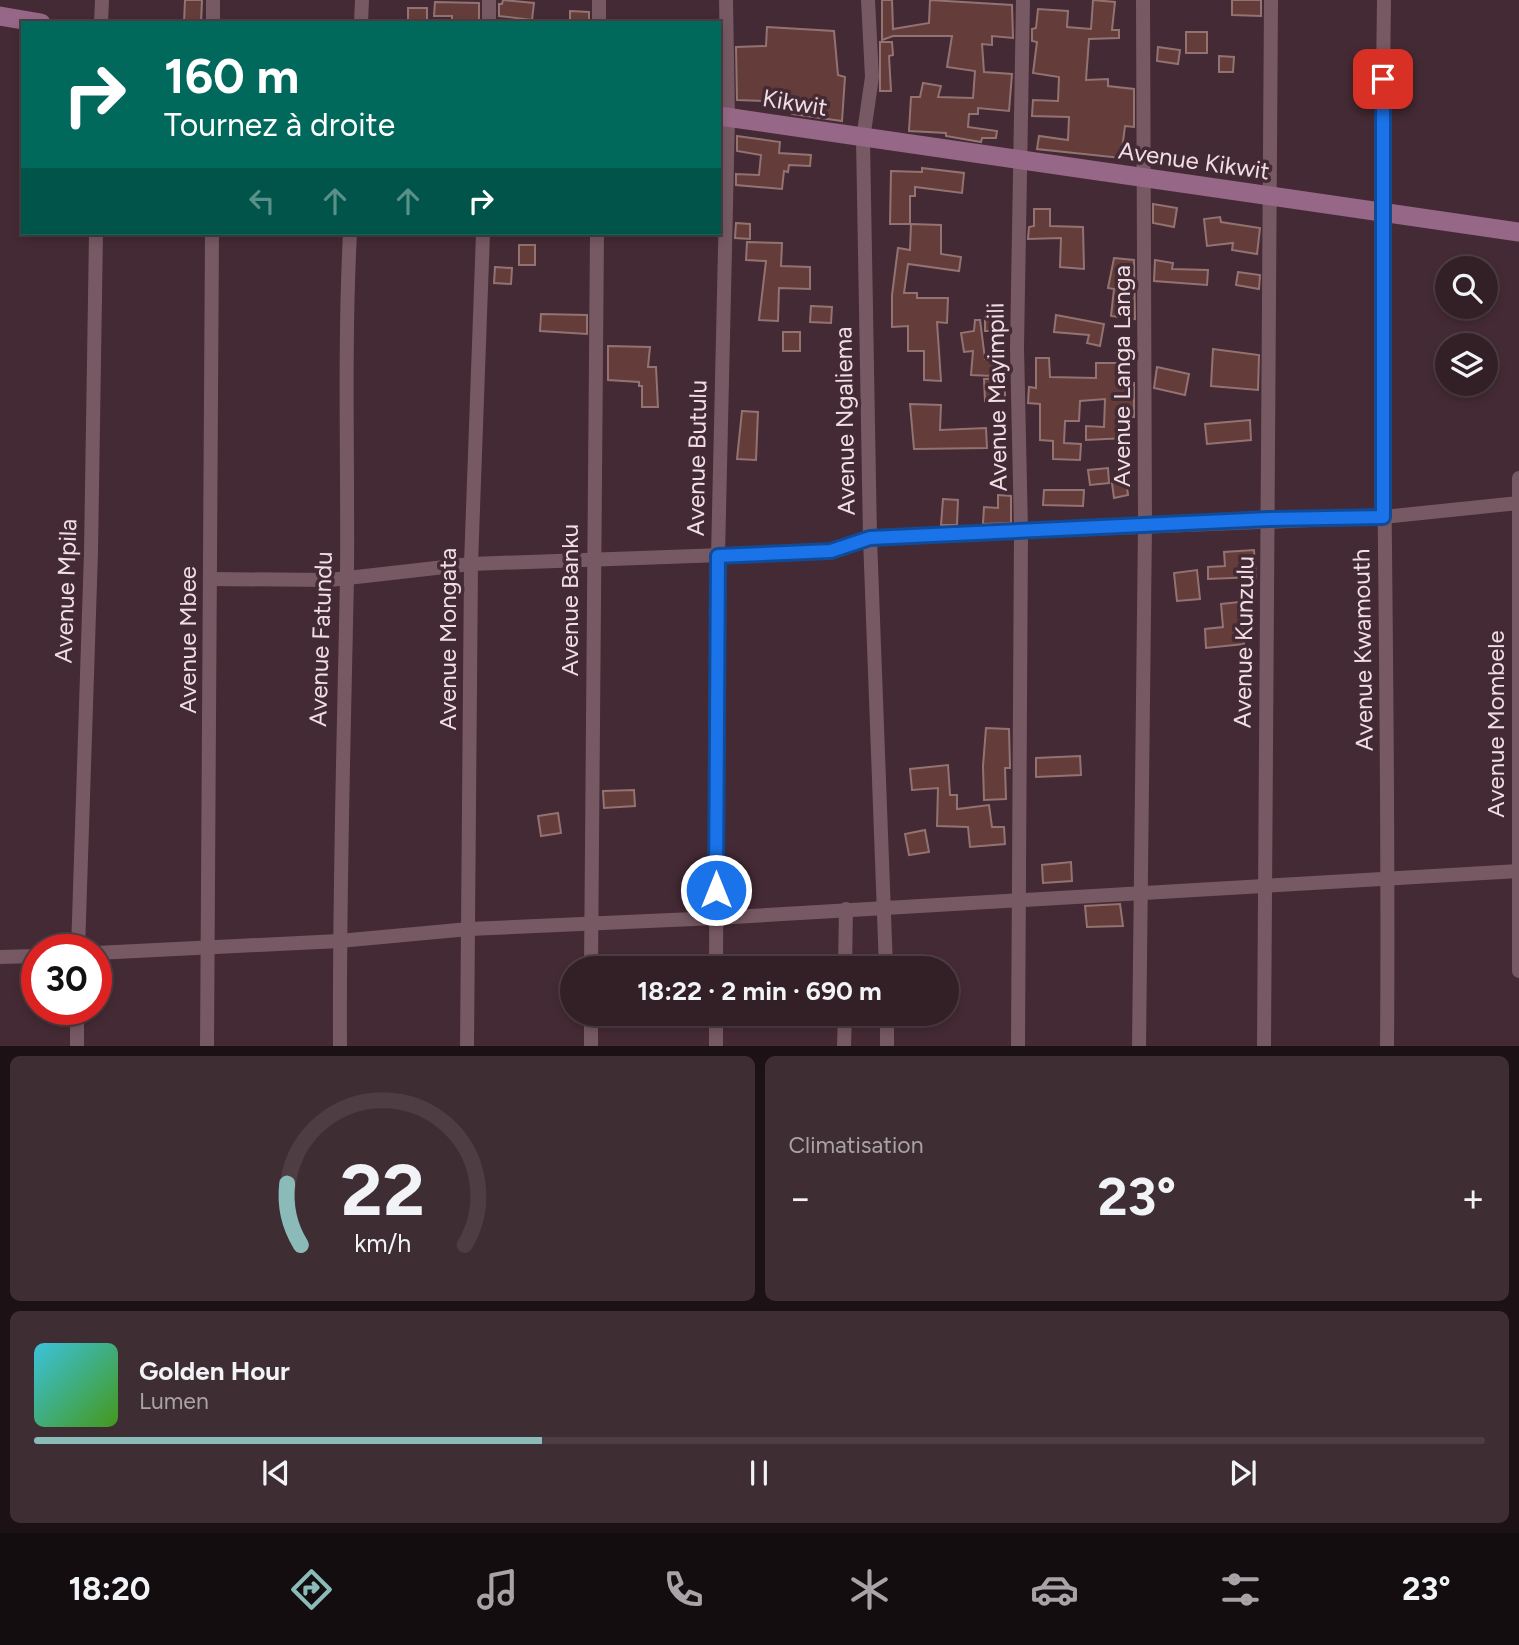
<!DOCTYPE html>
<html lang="fr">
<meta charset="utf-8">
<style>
body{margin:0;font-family:Figtree,sans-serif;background:#3e2d33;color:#f1f3f6;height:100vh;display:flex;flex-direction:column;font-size:26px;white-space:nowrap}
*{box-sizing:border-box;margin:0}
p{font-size:23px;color:#a9a3a7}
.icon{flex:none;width:38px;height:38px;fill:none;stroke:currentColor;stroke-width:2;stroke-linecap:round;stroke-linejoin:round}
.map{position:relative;height:1046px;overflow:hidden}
.side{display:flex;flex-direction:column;gap:10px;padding:10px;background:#1c1215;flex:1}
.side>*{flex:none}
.hud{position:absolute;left:21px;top:21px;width:700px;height:214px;border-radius:0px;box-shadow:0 4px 10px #0003,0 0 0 2px #4e3e44;background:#00695c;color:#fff;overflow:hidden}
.fabs{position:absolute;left:1435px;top:256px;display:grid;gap:14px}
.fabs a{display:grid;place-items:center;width:63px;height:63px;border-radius:50%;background:#332027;box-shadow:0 4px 10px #0003,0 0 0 2px #4e3e44;font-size:35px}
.speed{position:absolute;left:21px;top:934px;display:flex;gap:14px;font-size:35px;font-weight:700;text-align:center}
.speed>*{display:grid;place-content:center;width:91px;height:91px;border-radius:50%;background:#332027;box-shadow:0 4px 10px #0003,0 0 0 2px #4e3e44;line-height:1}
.speed .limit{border:10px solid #d22;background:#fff;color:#111}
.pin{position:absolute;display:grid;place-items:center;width:60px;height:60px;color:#fff;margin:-30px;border-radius:14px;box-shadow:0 4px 10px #0006}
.me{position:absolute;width:77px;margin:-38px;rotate:0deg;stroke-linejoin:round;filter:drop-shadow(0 0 5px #0008)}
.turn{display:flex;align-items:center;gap:24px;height:147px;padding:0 28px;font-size:32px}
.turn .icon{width:91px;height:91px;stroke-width:2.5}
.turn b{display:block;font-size:49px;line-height:60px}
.lanes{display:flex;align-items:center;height:66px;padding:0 28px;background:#0003;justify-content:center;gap:35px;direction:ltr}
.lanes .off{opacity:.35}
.big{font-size:52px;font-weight:700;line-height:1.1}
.side .widget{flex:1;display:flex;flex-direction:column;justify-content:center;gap:10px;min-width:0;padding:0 24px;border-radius:10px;background:#3e2d33}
.side .dial{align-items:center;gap:0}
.dial svg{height:182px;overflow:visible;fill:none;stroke:#4e3e44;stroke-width:7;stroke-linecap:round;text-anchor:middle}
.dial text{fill:#f1f3f6;stroke:none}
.song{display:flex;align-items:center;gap:21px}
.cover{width:84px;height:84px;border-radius:10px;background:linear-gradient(135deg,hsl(190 70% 55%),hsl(100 70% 35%))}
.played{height:7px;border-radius:4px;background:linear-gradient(90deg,#8bbbb9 35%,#4e3e44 35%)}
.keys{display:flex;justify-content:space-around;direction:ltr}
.heat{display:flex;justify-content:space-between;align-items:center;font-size:38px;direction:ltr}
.side .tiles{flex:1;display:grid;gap:10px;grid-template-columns:1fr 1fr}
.widget:last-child{grid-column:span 2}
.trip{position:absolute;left:560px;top:956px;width:399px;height:70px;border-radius:35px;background:#332027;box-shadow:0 4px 10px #0003,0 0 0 2px #4e3e44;font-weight:700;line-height:70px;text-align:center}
.tab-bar{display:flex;height:112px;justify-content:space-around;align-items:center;background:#140d10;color:#a9a3a7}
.tab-bar .icon{width:49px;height:49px}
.tab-bar .selected{color:#8bbbb9}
.tab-bar b{font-size:32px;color:#f1f3f6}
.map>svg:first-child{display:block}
</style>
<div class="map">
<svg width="1519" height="1047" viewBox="0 0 1519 1047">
<rect width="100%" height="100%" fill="#442a34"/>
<!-- building -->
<g fill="#643c3a" stroke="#937371" stroke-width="2">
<polygon points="185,0 202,0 201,23 184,23"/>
<polygon points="503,0 534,3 532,20 499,16 499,4 502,4"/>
<polygon points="882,0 892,0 893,29 929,23 930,0 1012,5 1013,38 992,36 992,45 982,44 984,72 1012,74 1009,111 978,108 978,114 969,114 968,127 997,131 996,138 982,138 981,142 946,136 946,133 909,131 911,97 920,97 923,83 941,86 938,97 973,98 975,71 947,67 952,36 893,36 882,40"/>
<polygon points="1093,0 1115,2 1112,30 1119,30 1119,38 1089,39 1086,80 1108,79 1108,86 1134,89 1134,127 1125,126 1121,158 1037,149 1039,136 1068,140 1069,117 1032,116 1033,100 1058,101 1059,77 1033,73 1037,42 1032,41 1032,29 1036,28 1038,9 1068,11 1067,27 1091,29"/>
<polygon points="1232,0 1261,0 1261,16 1232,15"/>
<polygon points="435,2 479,3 479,23 452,23 452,16 434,16"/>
<rect x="408" y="8" width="19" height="15"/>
<polygon points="570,11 589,12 589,23 570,23"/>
<polygon points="767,27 834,31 838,75 845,77 842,121 792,114 794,102 737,100 736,47 766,46"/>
<rect x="1186" y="32" width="21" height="21"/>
<polygon points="880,42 892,42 893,55 889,56 891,91 880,91"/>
<polygon points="1158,47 1180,50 1178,64 1157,61"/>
<polygon points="1219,56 1234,57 1233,72 1219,72"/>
<polygon points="737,136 780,142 779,153 811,155 810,166 789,165 788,172 784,171 782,189 736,185 736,174 759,175 761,155 737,151"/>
<polygon points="922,168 964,173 962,193 915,187 915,196 910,196 910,224 890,224 891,171 922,172"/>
<polygon points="1153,204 1177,208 1174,227 1153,223"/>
<polygon points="1034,209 1050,209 1050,226 1083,227 1084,269 1060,267 1061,238 1028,239 1029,227 1034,226"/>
<polygon points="1220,217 1221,222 1260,228 1257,254 1232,250 1233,243 1207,246 1204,219"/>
<polygon points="736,223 750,224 750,239 735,238"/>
<polygon points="911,224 941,225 941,254 961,257 959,271 908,264 904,293 917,293 917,298 948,298 947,323 937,322 941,381 924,380 924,351 908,351 908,326 892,327 892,295 898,248 910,250"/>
<polygon points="747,242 782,243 781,266 810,267 810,289 779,288 778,321 759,320 766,261 746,260"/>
<rect x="519" y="245" width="16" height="20"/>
<polygon points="1114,258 1134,260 1135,319 1111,316 1114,289 1108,288"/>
<polygon points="1155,260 1173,263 1172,269 1208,270 1207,285 1154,281"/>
<polygon points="495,267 512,268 511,284 494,283"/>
<polygon points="1238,272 1260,275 1259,289 1236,285"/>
<polygon points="811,306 832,307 831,323 810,322"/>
<polygon points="985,311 1003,311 1002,331 985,331"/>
<polygon points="541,314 587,315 587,334 540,331"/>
<polygon points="1056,315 1104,324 1100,346 1087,343 1089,335 1054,332"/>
<polygon points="975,320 980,320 985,359 994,359 993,376 971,375 973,351 964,352 961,333 974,331"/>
<rect x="783" y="332" width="17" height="19"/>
<polygon points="608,346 650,347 648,367 656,367 658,407 642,407 642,386 639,386 639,382 608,380"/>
<polygon points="1213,349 1259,355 1258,390 1211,386"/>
<polygon points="1036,358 1049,358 1050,377 1096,378 1096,363 1124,363 1124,383 1134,383 1134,417 1126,417 1126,438 1086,440 1086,426 1104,427 1105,399 1080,401 1079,421 1065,421 1064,443 1081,444 1080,460 1053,459 1053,441 1040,440 1040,404 1028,403 1029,387 1036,388"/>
<polygon points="1157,367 1189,374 1185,395 1154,388"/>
<polygon points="1005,378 1005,400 985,401 984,379"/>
<polygon points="910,404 941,405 940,430 986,428 987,448 914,449"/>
<polygon points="742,411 758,412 756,460 737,459"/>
<polygon points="1250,420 1251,440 1207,444 1205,424"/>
<polygon points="1108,468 1109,483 1090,485 1088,470"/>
<polygon points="1126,480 1128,495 1114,498 1112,483"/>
<polygon points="1044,490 1084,490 1083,506 1043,505"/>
<polygon points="998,495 1011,496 1011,523 983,524 984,507 998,508"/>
<polygon points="943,499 958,500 957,525 941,525"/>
<polygon points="1254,550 1256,577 1208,579 1208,567 1225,566 1224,552"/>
<polygon points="1197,570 1200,599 1177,601 1174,573"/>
<polygon points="1249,601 1250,614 1241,615 1244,644 1206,648 1205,629 1223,627 1221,604"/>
<polygon points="986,728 1009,729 1010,768 1005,768 1006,799 984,800 983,766"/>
<polygon points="1080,756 1081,775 1036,777 1036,758"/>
<polygon points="948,765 950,795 957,795 957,809 989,805 992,827 1004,827 1005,844 970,847 968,827 937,826 938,788 912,790 910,769"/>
<polygon points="634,790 635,806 604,808 603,791"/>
<polygon points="558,813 561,833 541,836 538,816"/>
<polygon points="925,830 929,852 909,855 905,834"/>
<polygon points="1071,862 1072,881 1043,883 1042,865"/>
<polygon points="1120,904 1123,926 1087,927 1085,906"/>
</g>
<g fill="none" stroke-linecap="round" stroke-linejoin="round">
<!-- minor -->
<g stroke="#765963" stroke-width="14">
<polyline points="868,0 872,77 863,139 870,538 886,968"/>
<path d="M 1384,0 C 1379,349 1390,698 1387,1047"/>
<polyline points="101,23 102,0"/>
<polyline points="213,23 213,0"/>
<polyline points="361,23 362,0"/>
<polyline points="489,23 489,0"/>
<polyline points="599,23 599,0"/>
<polyline points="1519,478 1519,971"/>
<polyline points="211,579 330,580 471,564 831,551 870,538 1383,517 1519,503"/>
<polyline points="78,950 91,552 96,233"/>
<polyline points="96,953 339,941 469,929 716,918 1519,871"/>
<polyline points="0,957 37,956"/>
<polyline points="591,968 597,233"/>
<polyline points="716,968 718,556 728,117 726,0"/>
<polyline points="845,968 846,909"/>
<polyline points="591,1013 591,1047"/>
<polyline points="716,1013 716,1047"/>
<polyline points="887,1013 887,1047"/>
<polyline points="77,1047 77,1010"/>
<polyline points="207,1047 212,233"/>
<path d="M 340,1047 C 339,890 344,733 347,576 C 348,462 344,347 350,233"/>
<polyline points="467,1047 471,564 483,233"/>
<polyline points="844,1047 845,1013"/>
<polyline points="1018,1047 1021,531 1017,347 1023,0"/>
<polyline points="1139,1047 1145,526 1143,0"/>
<polyline points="1264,1047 1271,0"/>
</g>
<!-- secondary -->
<g stroke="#966786" stroke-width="19">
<polyline points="0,16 41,23"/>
<polyline points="719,116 1519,232"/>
</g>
</g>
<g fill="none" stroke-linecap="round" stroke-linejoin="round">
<!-- route casing -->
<g stroke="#114b97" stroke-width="18">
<polyline id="route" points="716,890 718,556 831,551 870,538 1269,519 1383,517 1383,79"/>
</g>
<!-- route -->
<use href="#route" stroke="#1a73e8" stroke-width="12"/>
</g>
<g text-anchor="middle" stroke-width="7" stroke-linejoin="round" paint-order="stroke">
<!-- street labels -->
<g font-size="24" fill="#efdee3" stroke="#442a34">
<text transform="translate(795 103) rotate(9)" y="8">Kikwit</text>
<text transform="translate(1194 161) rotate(8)" y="8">Avenue Kikwit</text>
<text transform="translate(1122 376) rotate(-90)" y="8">Avenue Langa Langa</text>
<text transform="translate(997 397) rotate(-91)" y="8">Avenue Mayimpili</text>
<text transform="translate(845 421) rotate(-91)" y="8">Avenue Ngaliema</text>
<text transform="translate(697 458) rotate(-89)" y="8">Avenue Butulu</text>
<text transform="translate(66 591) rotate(-88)" y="8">Avenue Mpila</text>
<text transform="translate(570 600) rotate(-90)" y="8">Avenue Banku</text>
<text transform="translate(321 639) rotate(-88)" y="8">Avenue Fatundu</text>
<text transform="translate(448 639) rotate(-90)" y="8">Avenue Mongata</text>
<text transform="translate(188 640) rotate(-90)" y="8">Avenue Mbee</text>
<text transform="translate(1244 642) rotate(-89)" y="8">Avenue Kunzulu</text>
<text transform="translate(1363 650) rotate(-91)" y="8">Avenue Kwamouth</text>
<text transform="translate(1496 724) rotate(-90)" y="8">Avenue Mombele</text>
</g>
</g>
</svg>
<div class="fabs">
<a><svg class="icon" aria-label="search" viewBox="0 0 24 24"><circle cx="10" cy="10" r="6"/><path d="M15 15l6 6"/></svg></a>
<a><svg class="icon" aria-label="layers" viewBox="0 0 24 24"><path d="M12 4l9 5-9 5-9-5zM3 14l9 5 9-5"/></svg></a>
</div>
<div class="speed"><div class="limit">30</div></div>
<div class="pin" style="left:1383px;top:79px;background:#d93025"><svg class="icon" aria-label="arrive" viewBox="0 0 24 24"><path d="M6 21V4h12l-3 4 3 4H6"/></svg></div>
<svg class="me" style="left:716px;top:890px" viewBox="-20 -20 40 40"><circle r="17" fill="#1a73e8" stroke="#fff" stroke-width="3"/><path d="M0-11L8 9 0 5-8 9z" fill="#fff"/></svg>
<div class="trip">18:22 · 2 min · 690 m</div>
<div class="hud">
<div class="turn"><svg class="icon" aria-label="right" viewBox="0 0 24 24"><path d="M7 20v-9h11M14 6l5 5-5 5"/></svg><div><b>160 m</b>Tournez à droite</div></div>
<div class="lanes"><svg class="icon off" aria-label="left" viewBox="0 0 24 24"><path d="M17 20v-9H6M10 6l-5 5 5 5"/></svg><svg class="icon off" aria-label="ahead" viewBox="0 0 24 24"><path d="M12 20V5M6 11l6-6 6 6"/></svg><svg class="icon off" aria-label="ahead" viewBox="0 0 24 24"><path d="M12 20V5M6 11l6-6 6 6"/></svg><svg class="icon" aria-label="right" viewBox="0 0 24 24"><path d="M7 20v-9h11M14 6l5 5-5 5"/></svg></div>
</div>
</div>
<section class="side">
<div class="tiles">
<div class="widget dial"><svg viewBox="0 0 100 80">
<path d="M14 69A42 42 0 1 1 86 69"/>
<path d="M14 69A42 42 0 0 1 8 42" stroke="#8bbbb9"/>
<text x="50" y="56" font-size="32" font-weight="700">22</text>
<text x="50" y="72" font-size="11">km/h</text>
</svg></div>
<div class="widget"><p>Climatisation</p>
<div class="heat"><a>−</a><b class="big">23°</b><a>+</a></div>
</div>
<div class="widget">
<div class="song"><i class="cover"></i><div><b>Golden Hour</b><p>Lumen</p></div></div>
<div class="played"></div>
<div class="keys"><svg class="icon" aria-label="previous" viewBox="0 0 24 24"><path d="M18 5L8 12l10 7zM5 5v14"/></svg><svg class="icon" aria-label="pause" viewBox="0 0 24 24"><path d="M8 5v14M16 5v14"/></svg><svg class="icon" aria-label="next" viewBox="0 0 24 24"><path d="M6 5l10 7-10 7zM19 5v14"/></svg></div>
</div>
</div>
</section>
<nav class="tab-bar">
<b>18:20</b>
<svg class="icon selected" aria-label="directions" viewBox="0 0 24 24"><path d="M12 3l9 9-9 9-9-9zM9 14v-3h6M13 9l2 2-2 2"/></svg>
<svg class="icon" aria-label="music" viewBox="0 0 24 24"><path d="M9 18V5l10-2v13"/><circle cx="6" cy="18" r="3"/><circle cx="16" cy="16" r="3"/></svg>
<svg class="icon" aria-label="phone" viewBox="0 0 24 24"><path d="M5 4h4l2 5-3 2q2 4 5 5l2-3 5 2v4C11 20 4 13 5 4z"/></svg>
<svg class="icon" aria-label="climate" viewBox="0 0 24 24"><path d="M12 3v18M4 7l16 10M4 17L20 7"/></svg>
<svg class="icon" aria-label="car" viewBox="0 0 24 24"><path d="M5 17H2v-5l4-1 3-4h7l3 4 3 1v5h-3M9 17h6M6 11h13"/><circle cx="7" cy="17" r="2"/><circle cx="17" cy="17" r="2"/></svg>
<svg class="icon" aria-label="filters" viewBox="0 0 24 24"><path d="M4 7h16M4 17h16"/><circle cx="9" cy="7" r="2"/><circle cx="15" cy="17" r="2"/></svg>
<b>23°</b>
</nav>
